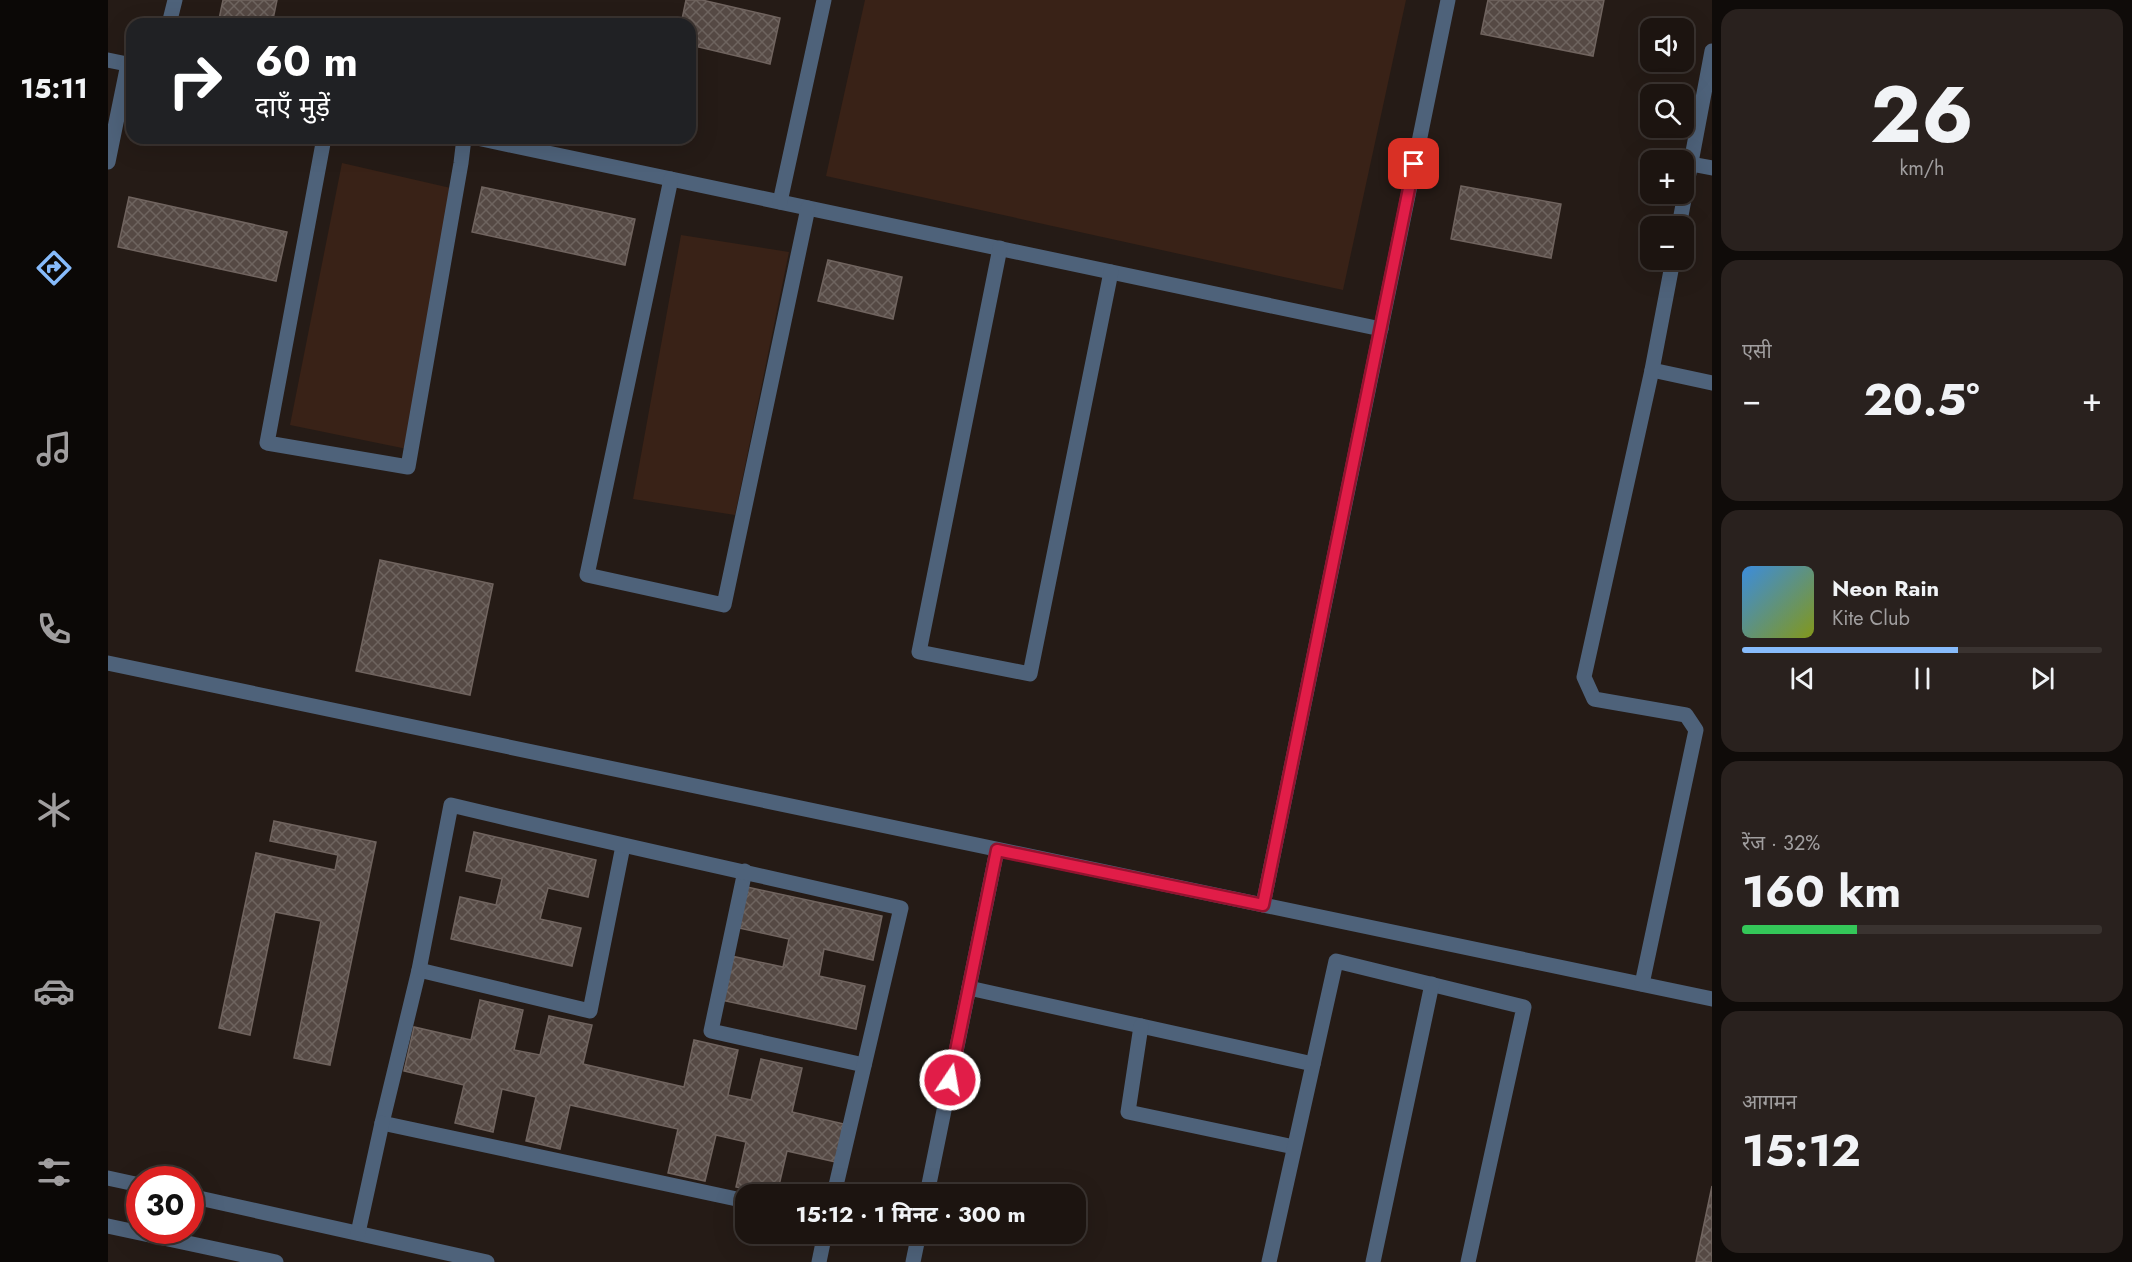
<!DOCTYPE html>
<html lang="hi">
<meta charset="utf-8">
<style>
body{margin:0;font-family:Jost,"Noto Sans Devanagari",sans-serif;background:#29211e;color:#f1f3f6;height:100vh;display:flex;flex-direction:column;font-size:22px;white-space:nowrap}
*{box-sizing:border-box;margin:0}
p{font-size:20px;color:#a09e9f}
.icon{flex:none;width:33px;height:33px;fill:none;stroke:currentColor;stroke-width:2;stroke-linecap:round;stroke-linejoin:round}
.map{position:relative;flex:1;overflow:hidden}
.side{display:flex;flex-direction:column;gap:9px;padding:9px;background:#0f0b09;width:420px}
.side>*{flex:none}
.top-card{position:absolute;left:18px;top:18px;width:570px;height:126px;border-radius:18px;box-shadow:0 6px 24px #0002,0 0 0 2px #3a3330;background:#202124;color:#fff;overflow:hidden}
.tools{position:absolute;left:1532px;top:18px;display:grid;gap:12px}
.tools a{display:grid;place-items:center;width:54px;height:54px;border-radius:12px;background:#1c1410;box-shadow:0 6px 24px #0002,0 0 0 2px #3a3330;font-size:30px}
.speed{position:absolute;left:18px;top:1166px;display:flex;gap:12px;font-size:30px;font-weight:700;text-align:center}
.speed>*{display:grid;place-content:center;width:78px;height:78px;border-radius:50%;background:#1c1410;box-shadow:0 6px 24px #0002,0 0 0 2px #3a3330;line-height:1}
.speed .limit{border:9px solid #d22;background:#fff;color:#111}
.pin{position:absolute;display:grid;place-items:center;width:51px;height:51px;color:#fff;margin:-26px;border-radius:12px;box-shadow:0 3px 9px #0006}
.me{position:absolute;width:66px;margin:-33px;rotate:12deg;stroke-linejoin:round;filter:drop-shadow(0 0 4px #0008)}
.turn{display:flex;align-items:center;gap:21px;height:126px;padding:0 30px;font-size:27px}
.turn .icon{width:78px;height:78px;stroke-width:2.5}
.turn b{display:block;font-size:42px;line-height:51px}
.big{font-size:45px;font-weight:700;line-height:1.1}
.side .tile{flex:1;display:flex;flex-direction:column;justify-content:center;gap:9px;min-width:0;padding:0 21px;border-radius:18px;background:#29211e}
.side .dial{align-items:center;gap:0}
.dial b{font-size:78px;line-height:1}
.song{display:flex;align-items:center;gap:18px}
.cover{width:72px;height:72px;border-radius:9px;background:linear-gradient(135deg,hsl(210 70% 55%),hsl(70 70% 35%))}
.played{height:6px;border-radius:3px;background:linear-gradient(90deg,#87bbfb 60%,#3a3330 60%)}
.keys{display:flex;justify-content:space-around;direction:ltr}
.heat{display:flex;justify-content:space-between;align-items:center;font-size:33px;direction:ltr}
.charge{height:9px;border-radius:4px;background:linear-gradient(90deg,#34c759 32%,#3a3330 0)}
.trip{position:absolute;left:627px;top:1184px;width:351px;height:60px;border-radius:18px;background:#1c1410;box-shadow:0 6px 24px #0002,0 0 0 2px #3a3330;font-weight:700;line-height:60px;text-align:center}
main{display:flex;flex:1;min-height:0}
.tab-bar{display:flex;flex-direction:column;width:108px;justify-content:space-around;align-items:center;background:#0b0806;color:#a09e9f}
.tab-bar .icon{width:42px;height:42px}
.tab-bar .current{color:#87bbfb}
.tab-bar b{font-size:27px;color:#f1f3f6}
.map>svg:first-child{display:block}
</style>
<main>
<nav class="tab-bar">
<b>15:11</b>
<svg class="icon current" aria-label="directions" viewBox="0 0 24 24"><path d="M12 3l9 9-9 9-9-9zM9 14v-3h6M13 9l2 2-2 2"/></svg>
<svg class="icon" aria-label="music" viewBox="0 0 24 24"><path d="M9 18V5l10-2v13"/><circle cx="6" cy="18" r="3"/><circle cx="16" cy="16" r="3"/></svg>
<svg class="icon" aria-label="phone" viewBox="0 0 24 24"><path d="M5 4h4l2 5-3 2q2 4 5 5l2-3 5 2v4C11 20 4 13 5 4z"/></svg>
<svg class="icon" aria-label="climate" viewBox="0 0 24 24"><path d="M12 3v18M4 7l16 10M4 17L20 7"/></svg>
<svg class="icon" aria-label="car" viewBox="0 0 24 24"><path d="M5 17H2v-5l4-1 3-4h7l3 4 3 1v5h-3M9 17h6M6 11h13"/><circle cx="7" cy="17" r="2"/><circle cx="17" cy="17" r="2"/></svg>
<svg class="icon" aria-label="filters" viewBox="0 0 24 24"><path d="M4 7h16M4 17h16"/><circle cx="9" cy="7" r="2"/><circle cx="15" cy="17" r="2"/></svg>
</nav>
<div class="map">
<svg width="1604" height="1262" viewBox="0 0 1604 1262">
<defs>
<pattern id="building-cross-hatch" width="8" height="8" patternUnits="userSpaceOnUse" patternTransform="scale(1.5)"><rect width="8" height="8" fill="#554944"/><path d="M0 0l8 8M0 8l8-8" fill="none" stroke="#6e645f"/></pattern>
</defs>
<rect width="100%" height="100%" fill="#251b16"/>
<!-- green -->
<g fill="#392217">
<polygon points="757,0 1298,0 1235,290 718,176"/>
<polygon points="234,163 347,189 299,449 182,425"/>
<polygon points="573,235 681,252 627,515 525,499"/>
</g>
<!-- building -->
<g fill="url(#building-cross-hatch)" stroke="#70645f" stroke-width="1.5">
<polygon points="115,0 169,0 164,24 110,24"/>
<polygon points="578,0 594,0 672,18 662,64 582,45 582,24 573,24"/>
<polygon points="1380,0 1496,0 1485,56 1373,34"/>
<polygon points="520,138 550,138 548,144"/>
<polygon points="1353,186 1453,204 1443,258 1343,239"/>
<polygon points="374,187 527,219 517,265 364,232"/>
<polygon points="21,197 179,232 168,281 10,247"/>
<polygon points="720,260 794,277 785,319 710,301"/>
<polygon points="272,560 385,584 362,695 248,671"/>
<polygon points="166,821 268,842 222,1065 186,1058 213,921 167,912 142,1035 111,1028 148,853 227,870 230,855 162,841"/>
<polygon points="366,832 488,860 480,897 440,888 432,919 473,928 464,966 343,939 352,897 388,905 394,879 358,871"/>
<polygon points="639,887 774,916 765,960 716,949 711,976 757,986 748,1029 613,1000 623,956 675,967 681,939 631,928"/>
<polygon points="372,1000 415,1010 406,1050 432,1055 441,1016 484,1025 475,1064 576,1087 586,1040 630,1050 620,1095 643,1100 653,1059 694,1068 684,1112 736,1124 728,1162 679,1151 669,1194 659,1194 628,1187 638,1142 608,1135 597,1181 560,1173 570,1129 462,1105 452,1149 418,1141 428,1097 394,1089 385,1132 347,1123 356,1085 296,1071 306,1027 363,1040"/>
<polygon points="1604,1186 1604,1262 1588,1262"/>
</g>
<g fill="none" stroke-linecap="round" stroke-linejoin="round">
<!-- minor -->
<g stroke="#4e627a" stroke-width="15">
<polyline points="61,24 67,0"/>
<polyline points="0,60 24,65"/>
<polyline points="216,138 159,443 300,467 353,163 356,138"/>
<polyline points="369,138 1273,329"/>
<polyline points="0,162 20,64"/>
<polyline points="1583,164 1604,168"/>
<polyline points="563,179 479,575 616,605 700,208"/>
<polyline points="672,202 716,0"/>
<polyline points="1571,226 1604,51"/>
<polyline points="892,248 811,652 922,674 1003,272"/>
<polyline points="1544,370 1604,383"/>
<polyline points="0,663 1604,999"/>
<polyline points="637,871 603,1031 756,1065"/>
<polyline points="1155,905 1340,0"/>
<polyline points="311,970 482,1011 515,846"/>
<polyline points="1534,984 1588,730 1578,715 1486,699 1476,677 1544,370 1565,260"/>
<polyline points="861,988 1205,1064"/>
<polyline points="1033,1026 1020,1112 1186,1147"/>
<polyline points="0,1178 32,1185"/>
<polyline points="819,1194 889,850"/>
<polyline points="82,1196 379,1262"/>
<path d="M 638,1201 L 274,1123 L 311,970 L 343,805 C 493,841 643,873 793,908 L 726,1194"/>
<polyline points="0,1226 168,1262"/>
<polyline points="250,1233 274,1123"/>
<polyline points="711,1262 717,1233"/>
<polyline points="805,1262 811,1233"/>
<polyline points="1161,1262 1228,961 1416,1007 1360,1262"/>
<polyline points="1265,1262 1324,984"/>
</g>
</g>
<g fill="none" stroke-linecap="round" stroke-linejoin="round">
<!-- route casing -->
<g stroke="#92132f" stroke-width="15">
<polyline id="route" points="842,1080 889,850 1155,905 1306,164"/>
</g>
<!-- route -->
<use href="#route" stroke="#e11d48" stroke-width="10"/>
</g>
</svg>
<div class="tools">
<a><svg class="icon" aria-label="sound" viewBox="0 0 24 24"><path d="M4 9h4l5-4v14l-5-4H4zM17 9q2 3 0 6"/></svg></a>
<a><svg class="icon" aria-label="search" viewBox="0 0 24 24"><circle cx="10" cy="10" r="6"/><path d="M15 15l6 6"/></svg></a>
<a>+</a>
<a>−</a>
</div>
<div class="speed"><div class="limit">30</div></div>
<div class="pin" style="left:1306px;top:164px;background:#d93025"><svg class="icon" aria-label="arrive" viewBox="0 0 24 24"><path d="M6 21V4h12l-3 4 3 4H6"/></svg></div>
<svg class="me" style="left:842px;top:1080px" viewBox="-20 -20 40 40"><circle r="17" fill="#e11d48" stroke="#fff" stroke-width="3"/><path d="M0-11L8 9 0 5-8 9z" fill="#fff"/></svg>
<div class="trip">15:12 · 1 मिनट · 300 m</div>
<div class="top-card">
<div class="turn"><svg class="icon" aria-label="right" viewBox="0 0 24 24"><path d="M7 20v-9h11M14 6l5 5-5 5"/></svg><div><b>60 m</b>दाएँ मुड़ें</div></div>
</div>
</div>
<section class="side">
<div class="tile dial"><b>26</b><p>km/h</p></div>
<div class="tile"><p>एसी</p>
<div class="heat"><a>−</a><b class="big">20.5°</b><a>+</a></div>
</div>
<div class="tile">
<div class="song"><i class="cover"></i><div><b>Neon Rain</b><p>Kite Club</p></div></div>
<div class="played"></div>
<div class="keys"><svg class="icon" aria-label="previous" viewBox="0 0 24 24"><path d="M18 5L8 12l10 7zM5 5v14"/></svg><svg class="icon" aria-label="pause" viewBox="0 0 24 24"><path d="M8 5v14M16 5v14"/></svg><svg class="icon" aria-label="next" viewBox="0 0 24 24"><path d="M6 5l10 7-10 7zM19 5v14"/></svg></div>
</div>
<div class="tile"><p>रेंज · 32%</p><b class="big">160 km</b><div class="charge"></div></div>
<div class="tile"><p>आगमन</p><b class="big">15:12</b></div>
</section>
</main>
